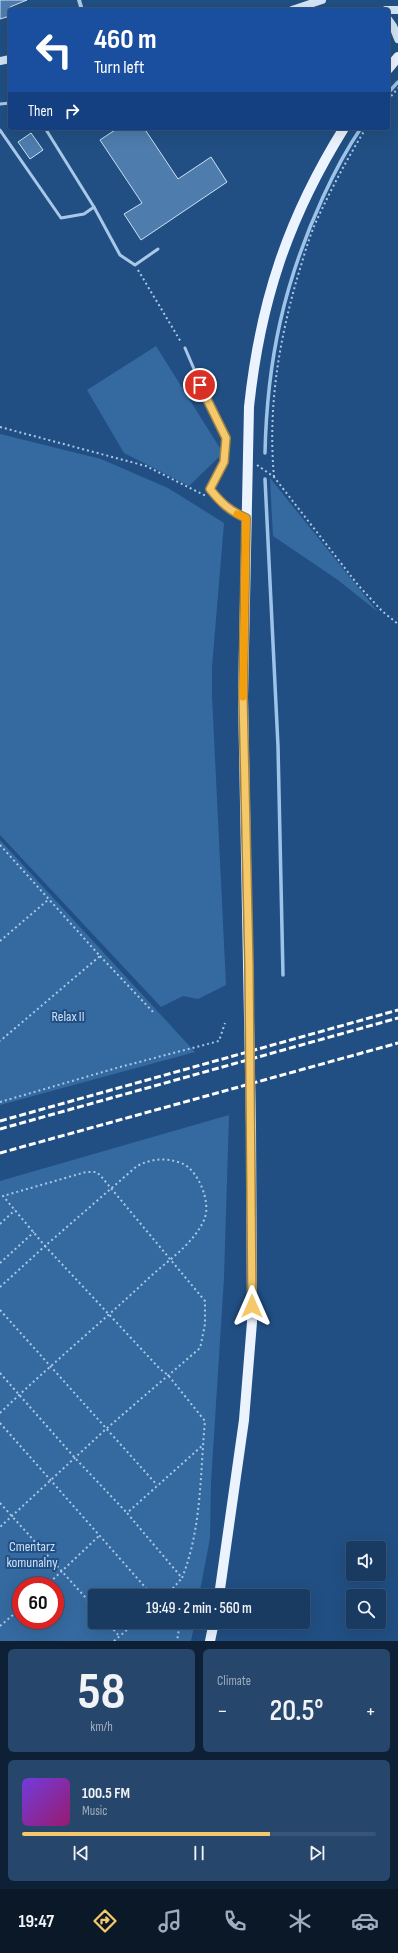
<!DOCTYPE html>
<meta charset="utf-8">
<style>
body{margin:0;font-family:"Sofia Sans Condensed",sans-serif;background:#26466b;color:#f1f3f6;height:100vh;display:flex;flex-direction:column;font-size:15px;white-space:nowrap}
*{box-sizing:border-box;margin:0}
p{font-size:13px;color:#9fadbe}
.icon{flex:none;width:22px;height:22px;fill:none;stroke:currentColor;stroke-width:2;stroke-linecap:round;stroke-linejoin:round}
.map{position:relative;height:1641px;overflow:hidden}
.panel{display:flex;flex-direction:column;gap:8px;padding:8px;background:#0e2036;flex:1}
.panel>*{flex:none}
.guide{position:absolute;left:8px;top:8px;width:382px;height:122px;border-radius:4px;box-shadow:0 4px 16px #0002,0 0 0 1px #375577;background:#1a4fa0;color:#fff;overflow:hidden}
.buttons{position:absolute;left:346px;top:1541px;display:grid;gap:8px}
.buttons a{display:grid;place-items:center;width:40px;height:40px;border-radius:4px;background:#193b62;box-shadow:0 4px 16px #0002,0 0 0 1px #375577;font-size:20px}
.speed{position:absolute;left:12px;top:1577px;display:flex;gap:8px;font-size:20px;font-weight:700;text-align:center}
.speed>*{display:grid;place-content:center;width:52px;height:52px;border-radius:50%;background:#193b62;box-shadow:0 4px 16px #0002,0 0 0 1px #375577;line-height:1}
.speed .limit{border:6px solid #d22;background:#fff;color:#111}
.pin{position:absolute;display:grid;place-items:center;width:34px;height:34px;color:#fff;margin:-17px;border:2px solid #fff;border-radius:50%;box-shadow:0 1px 4px #0007}
.me{position:absolute;width:44px;margin:-22px;rotate:0deg;stroke-linejoin:round;filter:drop-shadow(0 0 3px #0008)}
.turn{display:flex;align-items:center;gap:14px;height:84px;padding:0 20px;font-size:18px}
.turn .icon{width:52px;height:52px;stroke-width:2.5}
.turn b{display:block;font-size:28px;line-height:34px}
.then{display:flex;align-items:center;height:38px;padding:0 20px;background:#0003;gap:8px;font-size:15px}
.big{font-size:30px;font-weight:600;line-height:1.1}
.panel .widget{flex:1;display:flex;flex-direction:column;justify-content:center;gap:6px;min-width:0;padding:0 14px;border-radius:6px;background:#26466b}
.panel .dial{align-items:center;gap:0}
.dial b{font-size:52px;line-height:1}
.song{display:flex;align-items:center;gap:12px}
.cover{width:48px;height:48px;border-radius:6px;background:linear-gradient(135deg,hsl(260 70% 55%),hsl(320 70% 35%))}
.played{height:4px;border-radius:2px;background:linear-gradient(90deg,#f5c86a 70%,#375577 70%)}
.keys{display:flex;justify-content:space-around;direction:ltr}
.heat{display:flex;justify-content:space-between;align-items:center;font-size:22px;direction:ltr}
.panel .tiles{flex:1;display:grid;gap:8px;grid-template-columns:1fr 1fr}
.widget:last-child{grid-column:span 2}
.trip{position:absolute;left:88px;top:1589px;width:222px;height:40px;border-radius:4px;background:#193b62;box-shadow:0 4px 16px #0002,0 0 0 1px #375577;font-weight:600;line-height:40px;text-align:center}
.tabs{display:flex;height:64px;justify-content:space-around;align-items:center;background:#0a1827;color:#9fadbe}
.tabs .icon{width:28px;height:28px}
.tabs .selected{color:#f5c86a}
.tabs b{font-size:18px;color:#f1f3f6}
.map>svg:first-child{display:block}
</style>
<div class="map">
<svg width="398" height="1641" viewBox="0 0 398 1641">
<rect width="100%" height="100%" fill="#214f83"/>
<!-- green -->
<g fill="#356aa0" fill-rule="evenodd">
<polygon points="156,346 223,453 189,486 124,453 87,390"/>
<polygon points="0,434 101,459 168,488 224,523 212,667 212,696 226,985 198,999 183,996 161,1007 0,835"/>
<polygon points="270,478 378,612 338,580 273,536"/>
<polygon points="0,840 195,1052 0,1105"/>
<path d="M 229,1115 L 224,1278 L 211,1482 L 210,1538 L 199,1596 L 95,1596 L 95,1622 L 195,1622 L 191,1641 L 0,1641 L 0,1181 ZM 21,1586 L 55,1586 L 55,1620 L 21,1620 Z"/>
</g>
<g fill="none" stroke-linecap="round" stroke-linejoin="round">
<!-- stream -->
<g stroke="#9dc3e9" stroke-width="3.5">
<polyline points="388,93 398,82"/>
<path d="M 265,453 C 267,360 284,282 323,197 C 334,173 346,150 361,128"/>
<polyline points="265,479 278,746 283,975"/>
</g>
</g>
<!-- building -->
<g fill="#4e7cad" stroke="#cde1f6">
<polygon points="0,0 27,0 10,7 10,16 0,19"/>
<polygon points="118,128 144,128 178,179 211,157 227,182 141,240 124,214 142,203 100,140"/>
<polygon points="31,133 43,150 30,159 18,142"/>
</g>
<g fill="none" stroke-linecap="round" stroke-linejoin="round">
<!-- path -->
<g stroke="#a9c8e8" stroke-width="2" stroke-dasharray="2 3" stroke-linecap="butt">
<polyline points="388,100 398,88"/>
<polyline points="138,270 181,342"/>
<polyline points="0,427 146,466 206,496"/>
<polyline points="257,465 274,477 358,585 382,611 398,624"/>
<path d="M 274,477 C 268,409 278,347 296,282 C 302,263 307,243 315,224 C 330,191 347,159 366,128"/>
<polyline points="0,845 100,956 0,1041"/>
<polyline points="0,941 49,899"/>
<polyline points="100,956 154,1013"/>
<polyline points="0,1102 120,1067 219,1041 225,1023"/>
<polyline points="0,1224 15,1210"/>
<polyline points="0,1263 34,1232"/>
<polyline points="0,1287 45,1246 3,1196 86,1172 96,1172 100,1175 205,1301 205,1324 201,1344 200,1348 106,1429 0,1527"/>
<polyline points="0,1310 157,1485"/>
<polyline points="0,1373 75,1458 127,1513"/>
<path d="M 0,1413 C 49,1366 101,1323 151,1276 C 170,1259 193,1244 204,1220 C 212,1203 198,1169 181,1163 C 165,1157 151,1159 137,1166 L 45,1246 L 160,1369 L 168,1375 L 205,1421 C 200,1473 202,1528 182,1578 L 127,1513 L 203,1445"/>
<polyline points="0,1423 153,1596"/>
<polyline points="0,1503 95,1608"/>
<polyline points="46,1586 100,1535"/>
<polyline points="166,1596 182,1578"/>
<polyline points="107,1622 119,1636"/>
<polyline points="176,1622 179,1629 177,1641"/>
<polyline points="0,1626 21,1608"/>
<polyline points="114,1641 136,1622"/>
</g>
<!-- service -->
<g stroke="#a9c8e8" stroke-width="3">
<polyline points="0,104 10,103"/>
<polyline points="45,128 94,207"/>
<polyline points="0,130 61,218 84,214 94,207 120,255 135,265 158,249"/>
<polyline points="185,348 206,397 226,438 224,463 210,489 221,504 245,517"/>
</g>
<!-- minor -->
<polyline stroke="#a9c8e8" stroke-width="4" points="79,0 82,10"/>
<!-- secondary -->
<g stroke="#d3e4f7" stroke-width="8">
<polyline points="292,10 322,0"/>
<polyline points="386,10 398,10"/>
<polyline points="388,19 393,26 398,39"/>
<polyline points="0,61 10,59"/>
</g>
<!-- primary -->
<g stroke="#ebf3fe" stroke-width="10">
<polyline points="388,69 398,57"/>
<path d="M 219,1596 L 244,1420 L 252,1322 L 251,1125 L 243,697 L 249,407 C 260,302 288,218 344,128"/>
<polyline points="210,1641 214,1622"/>
</g>
<!-- rail -->
<g stroke="#fff" stroke-width="3" stroke-dasharray="7 3" stroke-linecap="butt">
<polyline points="0,1121 398,1010"/>
<polyline points="0,1129 398,1018"/>
<polyline points="0,1153 398,1043"/>
</g>
</g>
<g fill="none" stroke-linecap="round" stroke-linejoin="round">
<!-- route casing -->
<g stroke="#9f8245" stroke-width="10">
<path id="route" d="M 200,385 L 226,438 L 224,462 L 210,489 C 221,503 230,511 246,518 L 243,697 L 249,966 L 252,1306"/>
</g>
<!-- route -->
<use href="#route" stroke="#f5c86a" stroke-width="7"/>
<!-- slow -->
<polyline stroke="#f59e0b" stroke-width="7" points="237,514 246,518 243,697"/>
</g>
<g text-anchor="middle" stroke-width="4" stroke-linejoin="round" paint-order="stroke">
<!-- park labels -->
<g font-size="14" fill="#cde1f6" stroke="#214f83">
<text x="68" y="1021">Relax II</text>
<text x="32" y="1551">Cmentarz<tspan x="32" dy="16">komunalny</tspan></text>
</g>
</g>
</svg>
<div class="buttons">
<a><svg class="icon" aria-label="sound" viewBox="0 0 24 24"><path d="M4 9h4l5-4v14l-5-4H4zM17 9q2 3 0 6"/></svg></a>
<a><svg class="icon" aria-label="search" viewBox="0 0 24 24"><circle cx="10" cy="10" r="6"/><path d="M15 15l6 6"/></svg></a>
</div>
<div class="speed"><div class="limit">60</div></div>
<div class="pin" style="left:200px;top:385px;background:#d93025"><svg class="icon" aria-label="arrive" viewBox="0 0 24 24"><path d="M6 21V4h12l-3 4 3 4H6"/></svg></div>
<svg class="me" style="left:252px;top:1306px" viewBox="-20 -20 40 40"><path d="M0-17L14 15 0 8-14 15z" fill="#f5c86a" stroke="#fff" stroke-width="4"/></svg>
<div class="trip">19:49 · 2 min · 560 m</div>
<div class="guide">
<div class="turn"><svg class="icon" aria-label="left" viewBox="0 0 24 24"><path d="M17 20v-9H6M10 6l-5 5 5 5"/></svg><div><b>460 m</b>Turn left</div></div>
<div class="then">Then<svg class="icon" aria-label="right" viewBox="0 0 24 24"><path d="M7 20v-9h11M14 6l5 5-5 5"/></svg></div>
</div>
</div>
<section class="panel">
<div class="tiles">
<div class="widget dial"><b>58</b><p>km/h</p></div>
<div class="widget"><p>Climate</p>
<div class="heat"><a>−</a><b class="big">20.5°</b><a>+</a></div>
</div>
<div class="widget">
<div class="song"><i class="cover"></i><div><b>100.5 FM</b><p>Music</p></div></div>
<div class="played"></div>
<div class="keys"><svg class="icon" aria-label="previous" viewBox="0 0 24 24"><path d="M18 5L8 12l10 7zM5 5v14"/></svg><svg class="icon" aria-label="pause" viewBox="0 0 24 24"><path d="M8 5v14M16 5v14"/></svg><svg class="icon" aria-label="next" viewBox="0 0 24 24"><path d="M6 5l10 7-10 7zM19 5v14"/></svg></div>
</div>
</div>
</section>
<nav class="tabs">
<b>19:47</b>
<svg class="icon selected" aria-label="directions" viewBox="0 0 24 24"><path d="M12 3l9 9-9 9-9-9zM9 14v-3h6M13 9l2 2-2 2"/></svg>
<svg class="icon" aria-label="music" viewBox="0 0 24 24"><path d="M9 18V5l10-2v13"/><circle cx="6" cy="18" r="3"/><circle cx="16" cy="16" r="3"/></svg>
<svg class="icon" aria-label="phone" viewBox="0 0 24 24"><path d="M5 4h4l2 5-3 2q2 4 5 5l2-3 5 2v4C11 20 4 13 5 4z"/></svg>
<svg class="icon" aria-label="climate" viewBox="0 0 24 24"><path d="M12 3v18M4 7l16 10M4 17L20 7"/></svg>
<svg class="icon" aria-label="car" viewBox="0 0 24 24"><path d="M5 17H2v-5l4-1 3-4h7l3 4 3 1v5h-3M9 17h6M6 11h13"/><circle cx="7" cy="17" r="2"/><circle cx="17" cy="17" r="2"/></svg>
</nav>
